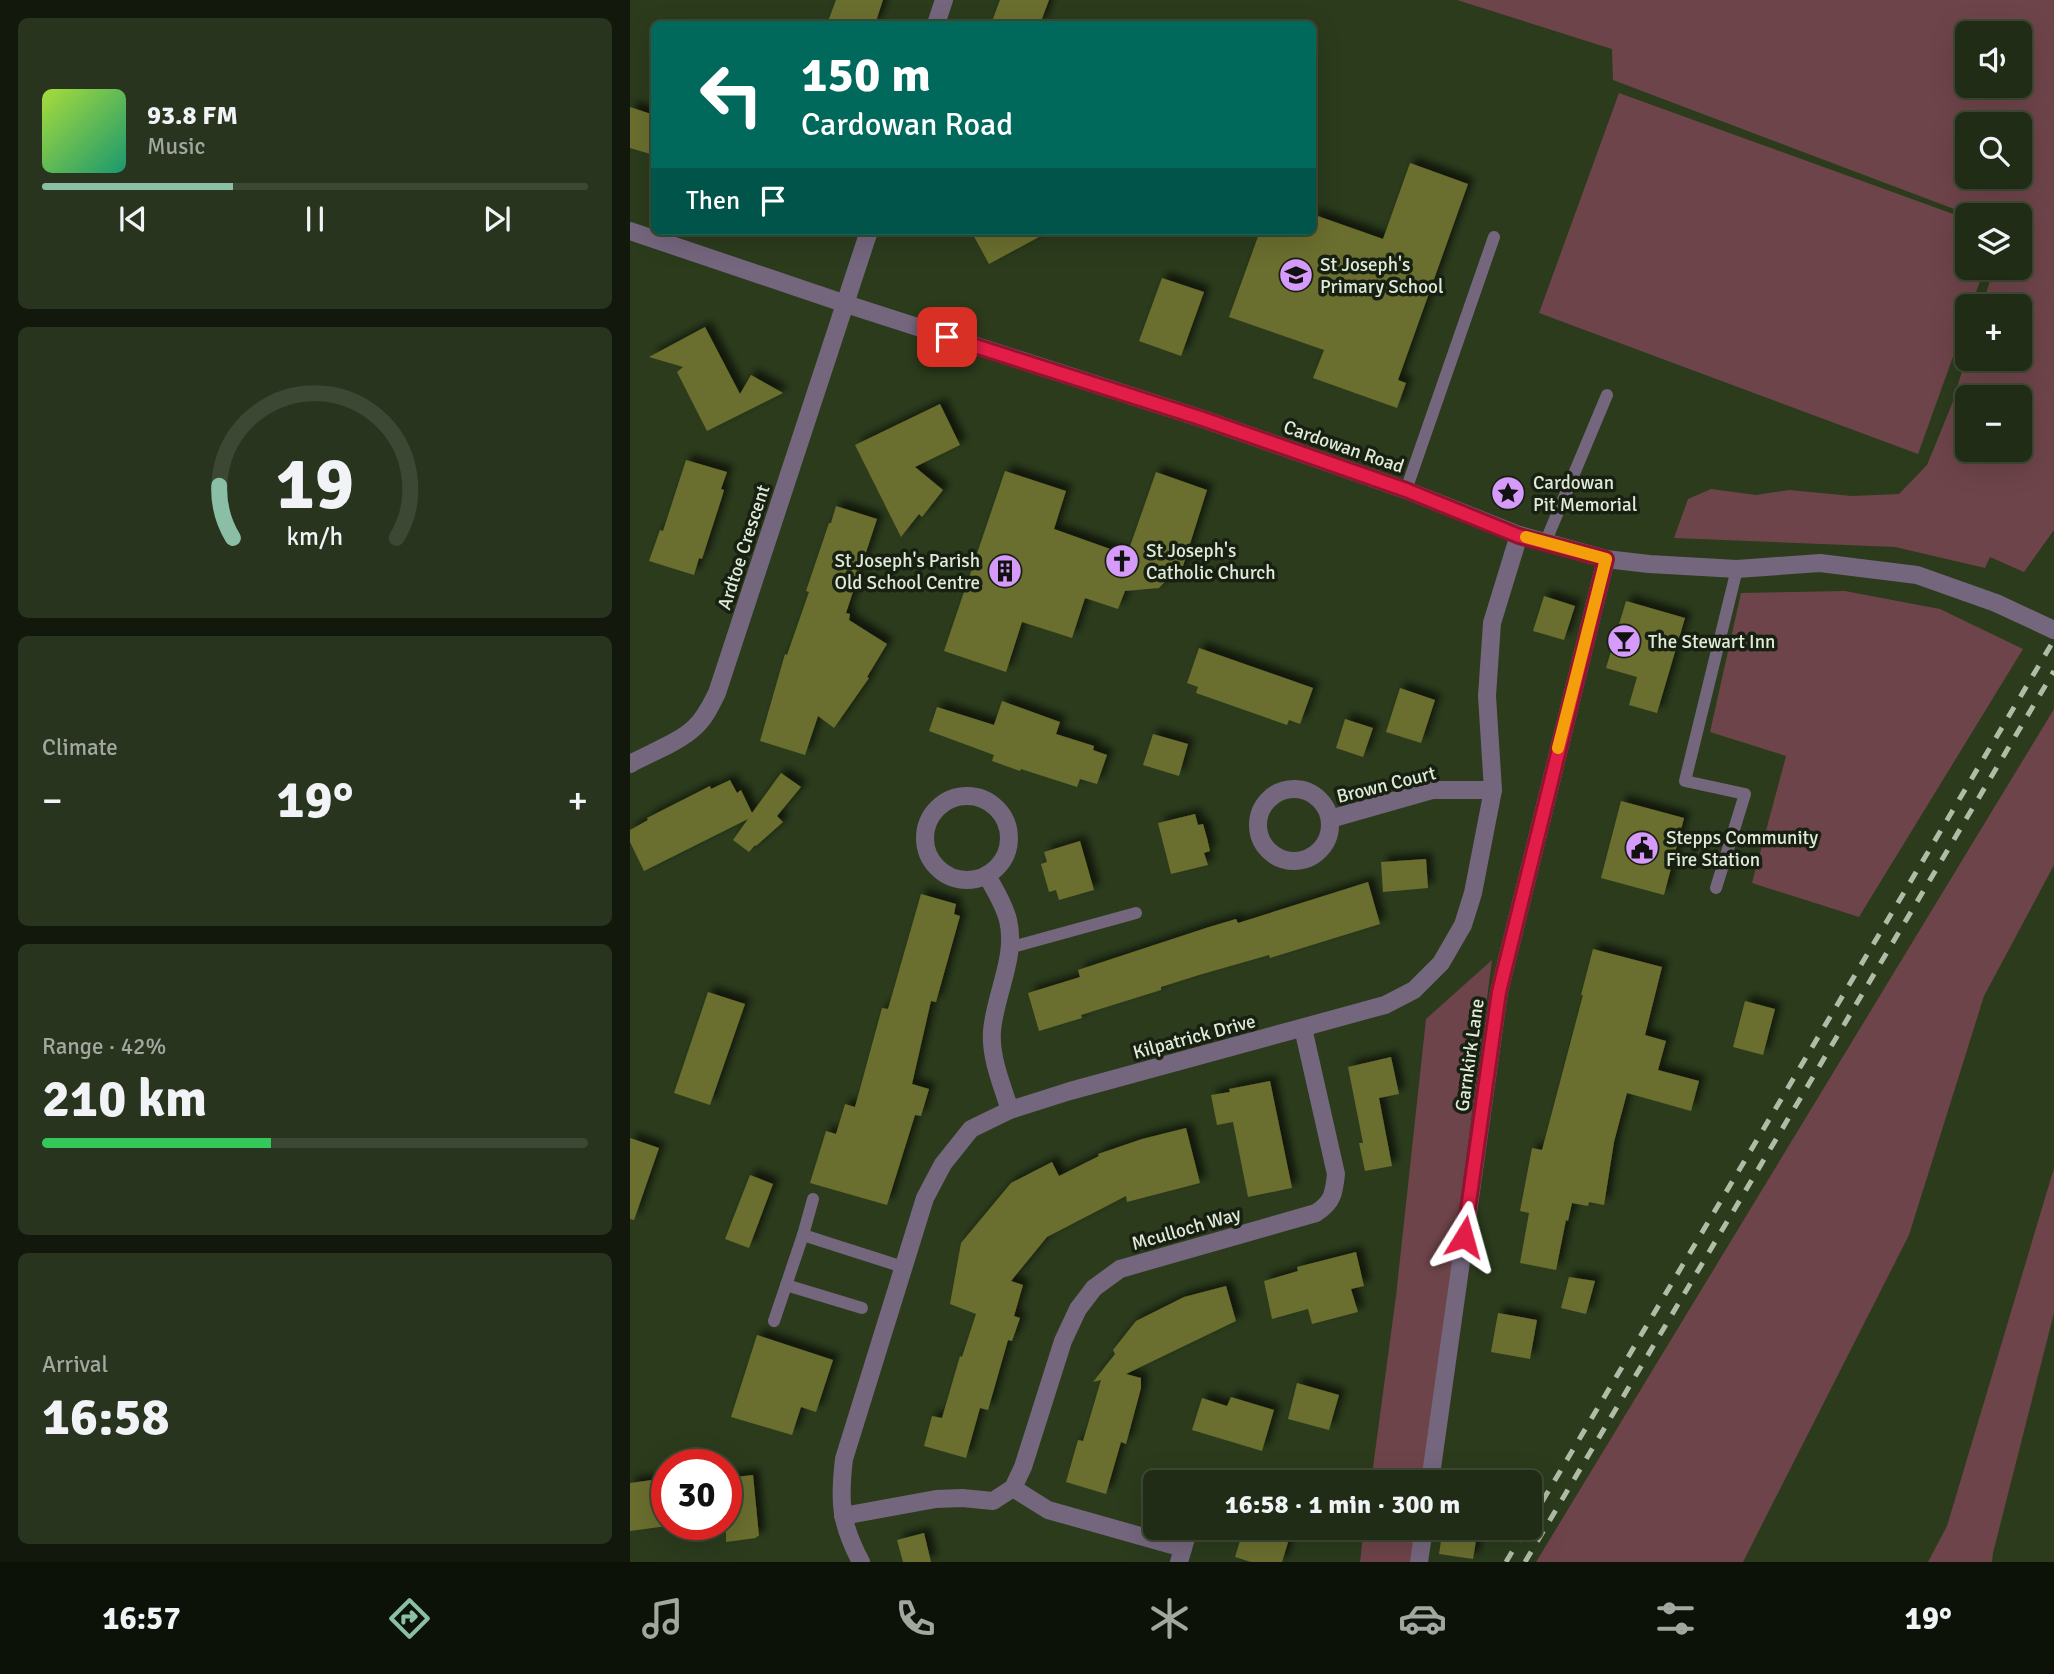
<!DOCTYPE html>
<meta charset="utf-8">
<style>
body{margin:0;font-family:Signika,sans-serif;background:#28341e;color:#f1f3f6;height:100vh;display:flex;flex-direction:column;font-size:26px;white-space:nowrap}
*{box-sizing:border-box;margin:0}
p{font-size:23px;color:#a2a7a0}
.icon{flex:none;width:38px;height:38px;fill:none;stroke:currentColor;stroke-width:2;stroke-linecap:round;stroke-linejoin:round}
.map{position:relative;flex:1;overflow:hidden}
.drawer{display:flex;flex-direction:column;gap:18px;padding:18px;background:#12180c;width:630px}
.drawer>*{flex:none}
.top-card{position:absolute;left:21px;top:21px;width:665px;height:214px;border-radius:10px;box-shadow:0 7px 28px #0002,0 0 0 2px #3d4834;background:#00695c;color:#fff;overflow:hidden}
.tools{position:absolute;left:1325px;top:21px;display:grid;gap:14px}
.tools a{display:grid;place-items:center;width:77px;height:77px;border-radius:10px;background:#202c15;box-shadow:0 7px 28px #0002,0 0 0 2px #3d4834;font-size:35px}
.speed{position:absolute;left:21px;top:1449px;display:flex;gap:14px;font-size:35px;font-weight:700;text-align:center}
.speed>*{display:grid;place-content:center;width:91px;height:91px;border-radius:50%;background:#202c15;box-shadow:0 7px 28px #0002,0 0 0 2px #3d4834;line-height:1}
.speed .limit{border:10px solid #d22;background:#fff;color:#111}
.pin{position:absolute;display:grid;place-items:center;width:60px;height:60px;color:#fff;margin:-30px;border-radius:14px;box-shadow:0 4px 10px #0006}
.me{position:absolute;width:77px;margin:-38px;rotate:8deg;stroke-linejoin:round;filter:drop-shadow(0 0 5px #0008)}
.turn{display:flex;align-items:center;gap:24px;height:147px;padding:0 35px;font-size:32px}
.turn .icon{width:91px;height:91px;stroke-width:2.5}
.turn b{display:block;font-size:49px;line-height:60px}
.then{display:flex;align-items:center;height:66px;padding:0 35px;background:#0003;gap:14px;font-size:26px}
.big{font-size:52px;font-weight:700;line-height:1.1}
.drawer .tile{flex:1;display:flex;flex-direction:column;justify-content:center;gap:10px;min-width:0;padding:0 24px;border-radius:10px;background:#28341e}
.drawer .dial{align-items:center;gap:0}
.dial svg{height:182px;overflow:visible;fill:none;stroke:#3d4834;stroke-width:7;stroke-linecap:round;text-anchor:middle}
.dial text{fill:#f1f3f6;stroke:none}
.song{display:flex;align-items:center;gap:21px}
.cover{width:84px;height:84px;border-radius:10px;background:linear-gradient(135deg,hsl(80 70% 55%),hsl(160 70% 35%))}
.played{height:7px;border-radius:4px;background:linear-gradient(90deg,#8abfa5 35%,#3d4834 35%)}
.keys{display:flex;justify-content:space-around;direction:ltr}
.heat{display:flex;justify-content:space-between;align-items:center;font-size:38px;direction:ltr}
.charge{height:10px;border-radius:5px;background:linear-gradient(90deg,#34c759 42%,#3d4834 0)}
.trip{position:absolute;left:513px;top:1470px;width:399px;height:70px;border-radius:10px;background:#202c15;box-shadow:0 7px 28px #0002,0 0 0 2px #3d4834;font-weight:700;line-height:70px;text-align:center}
.tabs{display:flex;height:112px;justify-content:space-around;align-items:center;background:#0d1208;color:#a2a7a0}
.tabs .icon{width:49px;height:49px}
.tabs .current{color:#8abfa5}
.tabs b{font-size:32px;color:#f1f3f6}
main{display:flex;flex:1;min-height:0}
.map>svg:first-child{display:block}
</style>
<main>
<section class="drawer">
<div class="tile">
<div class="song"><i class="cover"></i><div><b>93.8 FM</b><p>Music</p></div></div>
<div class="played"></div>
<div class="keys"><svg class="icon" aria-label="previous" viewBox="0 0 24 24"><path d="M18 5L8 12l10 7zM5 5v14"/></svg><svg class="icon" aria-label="pause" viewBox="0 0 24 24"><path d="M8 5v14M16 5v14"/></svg><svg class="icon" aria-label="next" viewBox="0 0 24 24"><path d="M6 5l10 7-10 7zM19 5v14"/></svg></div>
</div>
<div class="tile dial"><svg viewBox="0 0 100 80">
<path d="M14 69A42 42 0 1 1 86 69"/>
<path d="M14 69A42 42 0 0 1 8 46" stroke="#8abfa5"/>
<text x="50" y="56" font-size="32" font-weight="700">19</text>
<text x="50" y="72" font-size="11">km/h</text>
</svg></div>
<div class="tile"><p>Climate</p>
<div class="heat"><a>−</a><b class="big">19°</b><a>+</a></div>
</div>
<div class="tile"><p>Range · 42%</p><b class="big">210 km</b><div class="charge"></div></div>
<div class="tile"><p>Arrival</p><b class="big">16:58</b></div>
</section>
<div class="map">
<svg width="1424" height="1562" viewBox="0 0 1424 1562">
<defs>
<filter id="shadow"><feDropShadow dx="6" dy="-6" stdDeviation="3.5" flood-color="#0009"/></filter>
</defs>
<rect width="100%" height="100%" fill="#2b3b1c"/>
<!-- green -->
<g fill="#6d4449" fill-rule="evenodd">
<path d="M 827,0 L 1424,0 L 1424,530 L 1394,572 L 1360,557 L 1355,568 L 1265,547 L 1044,538 L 1058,499 L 1081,489 L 1126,495 L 1159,490 L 1222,496 L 1269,494 L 1297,465 L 1322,404 L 1337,355 L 1337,359 L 1390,359 L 1390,306 L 1352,306 L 1364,268 L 1390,268 L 1390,215 L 1340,215 L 983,80 L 982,49 ZM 1390,33 L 1390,86 L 1337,86 L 1337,33 ZM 1390,124 L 1390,177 L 1337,177 L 1337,124 ZM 1390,397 L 1390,450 L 1337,450 L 1337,397 Z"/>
<polygon points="989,93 1337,219 1337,268 1355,268 1341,306 1337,306 1337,318 1288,454 909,313"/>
<polygon points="1215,591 1310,609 1393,649 1229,917 1122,883 1156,756 1080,732 1111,593"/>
<polygon points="1424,709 1424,865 1354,996 1279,1235 1113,1562 906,1562"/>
<polygon points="862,960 794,1482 741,1482 766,1296 796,1019"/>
<polygon points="1424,1168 1424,1313 1363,1553 1362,1562 1298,1562 1317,1526"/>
<polygon points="734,1528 788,1528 783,1562 730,1562"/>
</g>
<!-- building -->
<g fill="#6a6e2d" filter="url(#shadow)">
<polygon points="206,0 253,0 245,24 197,24"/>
<polygon points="370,0 419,0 410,24 361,24"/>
<polygon points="0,107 24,115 24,155 0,148"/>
<polygon points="780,163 838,184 768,380 776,383 767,408 683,378 694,350 599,317 630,231 682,231 682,214 753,239"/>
<polygon points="341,231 420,231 359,264"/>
<polygon points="532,278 574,292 551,356 509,341"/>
<polygon points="75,327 110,394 121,375 153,393 77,431 47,372 53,367 19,357"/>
<polygon points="310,404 330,445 285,467 313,490 292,517 289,514 271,537 225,445"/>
<polygon points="56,460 97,472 91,489 94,490 92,497 72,559 69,558 64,575 19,561 30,530 33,531"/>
<polygon points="375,471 436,491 424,529 497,555 526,472 577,490 548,582 538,578 529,588 495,591 488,609 455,598 442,638 392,622 376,672 314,651"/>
<polygon points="206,506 247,519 216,613 220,614 219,620 257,644 237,677 239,678 204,728 188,716 175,755 130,741 155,654 157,655 179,592 176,591 199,523 201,523"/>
<polygon points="914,596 945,606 934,640 903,631"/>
<polygon points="996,601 1055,618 1027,713 999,705 1007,677 976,668"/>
<polygon points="569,648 683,688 670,724 659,720 657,725 566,693 568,687 557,683"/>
<polygon points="770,688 805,700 791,743 756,732"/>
<polygon points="372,701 430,722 426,734 464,746 463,750 477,755 467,784 450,779 447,787 391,769 390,771 362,761 364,755 299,731 307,707 364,725"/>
<polygon points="715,719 743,728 733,757 706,748"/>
<polygon points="523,734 558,744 549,776 513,765"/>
<polygon points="151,773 171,787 147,816 153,822 126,846 125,845 119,852 103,840 118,819 14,871 0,842 0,830 18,820 17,818 80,786 81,789 100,780 107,793 111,790 122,813"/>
<polygon points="991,801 1054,818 1034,895 971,878"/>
<polygon points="565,814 568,825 573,824 577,838 580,851 574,853 578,865 541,874 528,823"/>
<polygon points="450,841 464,890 429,900 426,890 419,892 411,864 417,862 414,852"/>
<polygon points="796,859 798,888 753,892 751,862"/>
<polygon points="738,882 750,924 640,958 639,955 569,975 531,987 531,990 451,1015 452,1018 409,1031 398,993 450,977 448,970 579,927 606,919 608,923"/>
<polygon points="291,894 326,904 324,914 330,916 306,1002 301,1001 282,1084 299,1089 291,1116 285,1115 257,1205 180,1183 196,1131 206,1134 215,1104 225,1107 252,1008 258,1009"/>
<polygon points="963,949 1032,967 1015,1035 1036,1041 1028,1070 1069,1081 1061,1111 997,1093 984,1142 974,1205 959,1202 958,1206 942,1203 938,1221 936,1220 926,1270 890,1263 899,1213 890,1211 902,1148 912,1150 953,995 951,995"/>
<polygon points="78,992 115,1004 80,1105 44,1093"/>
<polygon points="1115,1001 1145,1009 1133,1055 1103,1047"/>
<polygon points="761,1057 769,1094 749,1098 762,1166 735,1171 729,1143 733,1143 718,1067"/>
<polygon points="640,1081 662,1188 618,1197 603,1122 587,1125 581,1095 600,1092 599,1089"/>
<polygon points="556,1128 570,1183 497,1202 496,1196 417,1237 381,1281 393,1285 384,1316 390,1318 382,1341 378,1340 358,1410 350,1408 336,1458 294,1446 302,1416 312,1418 330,1356 332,1357 346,1314 320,1304 331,1243 381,1183 422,1162 429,1176 469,1156 468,1154 512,1139"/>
<polygon points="0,1138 29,1148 4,1220 0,1219"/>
<polygon points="120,1175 143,1184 119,1248 95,1239"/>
<polygon points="726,1252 734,1286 721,1289 728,1312 682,1324 678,1309 642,1319 634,1281 668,1271 667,1267"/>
<polygon points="939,1277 965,1281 956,1314 931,1308"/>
<polygon points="596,1286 606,1321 496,1374 511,1378 511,1388 496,1444 491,1442 476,1494 436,1482 448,1440 453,1441 471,1380 463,1382 485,1354 483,1350 506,1321 554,1297"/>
<polygon points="868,1313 907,1320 900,1359 861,1352"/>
<polygon points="127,1335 203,1360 186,1412 171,1407 162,1435 101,1417"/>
<polygon points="667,1383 709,1395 699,1430 658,1419"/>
<polygon points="601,1397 644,1410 632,1451 562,1430 572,1398 597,1406"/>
<polygon points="123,1475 129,1536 126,1537 126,1538 96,1542 96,1478"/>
<polygon points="37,1478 37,1526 0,1531 0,1483"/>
<polygon points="614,1528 656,1528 653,1537 659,1539 652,1562 621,1562 605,1557"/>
<polygon points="813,1528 848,1528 843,1559 809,1554"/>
<polygon points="294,1533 301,1562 273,1562 267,1540"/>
</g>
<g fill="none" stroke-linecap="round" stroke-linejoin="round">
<!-- service -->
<g stroke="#74667d" stroke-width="12">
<polyline points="776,490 864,237"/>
<polyline points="915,543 977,395"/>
<polyline points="1086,888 1115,794 1055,781 1107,569"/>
<polyline points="379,948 506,913"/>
<polyline points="173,1235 273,1267"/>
<polyline points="156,1285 232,1308"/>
<polyline points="144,1321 173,1235 183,1199"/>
</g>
<!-- minor -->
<g stroke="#74667d" stroke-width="18">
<polyline points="306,24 314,0"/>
<polyline points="0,231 216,304 570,418 776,490 889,535"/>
<path d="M 0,764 C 20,753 50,742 65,727 C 75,718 81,705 87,693 L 239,231"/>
<circle cx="664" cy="825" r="36"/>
<circle cx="337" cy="838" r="42"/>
<polyline points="700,819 802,790 863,790"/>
<path d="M 357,876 C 365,890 374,904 378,920 C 387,957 365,994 362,1031 C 360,1057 372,1085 380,1110"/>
<polyline points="800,1482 869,992 976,559"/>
<path d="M 383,1488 L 393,1467 L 433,1341 L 448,1309 L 464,1288 L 490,1269 L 686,1213 C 703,1202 704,1193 706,1174 L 673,1028"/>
<polyline points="213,1516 306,1499 332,1498 363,1501 383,1488 418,1510 553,1548"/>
<polyline points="549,1562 559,1528"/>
<polyline points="789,1562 794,1528"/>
</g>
<!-- tertiary -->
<path stroke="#74667d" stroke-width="18" d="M 231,1562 C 210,1523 209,1501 214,1459 L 295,1198 L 313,1164 L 341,1129 L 380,1110 L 440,1091 L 755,1005 L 784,990 L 811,963 L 833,925 L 843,893 L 863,790 L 857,696 L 862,623 L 889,535 L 976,559 L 1019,564 L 1107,569 L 1190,563 L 1287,575 L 1366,603 L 1424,630"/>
<!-- rail -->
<g stroke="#b1bca7" stroke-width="5" stroke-dasharray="12 12" stroke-linecap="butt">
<polyline points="900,1522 1424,640"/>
<polyline points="876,1562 896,1528"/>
<polyline points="895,1562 1424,671"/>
</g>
</g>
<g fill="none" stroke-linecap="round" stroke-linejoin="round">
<!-- route casing -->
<g stroke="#92132f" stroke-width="18">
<polyline id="route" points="317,337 570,418 776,490 889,536 976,559 869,992 834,1237"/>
</g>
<!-- route -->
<use href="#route" stroke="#e11d48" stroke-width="12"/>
<!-- slow -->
<polyline stroke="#f59e0b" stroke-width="12" points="896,537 976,559 928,748"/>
</g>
<!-- icons -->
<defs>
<g id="school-disc" transform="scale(1.75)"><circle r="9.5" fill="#d69bfa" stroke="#182012"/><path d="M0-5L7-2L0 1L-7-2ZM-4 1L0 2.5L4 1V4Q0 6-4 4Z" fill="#111"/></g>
<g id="sight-disc" transform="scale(1.75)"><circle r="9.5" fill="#d69bfa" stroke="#182012"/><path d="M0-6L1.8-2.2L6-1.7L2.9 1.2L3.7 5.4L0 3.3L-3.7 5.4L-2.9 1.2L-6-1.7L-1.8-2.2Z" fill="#111"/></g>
<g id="church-disc" transform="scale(1.75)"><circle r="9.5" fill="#d69bfa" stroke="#182012"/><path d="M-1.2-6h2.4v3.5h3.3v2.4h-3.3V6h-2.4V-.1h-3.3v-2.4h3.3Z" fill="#111"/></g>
<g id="building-disc" transform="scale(1.75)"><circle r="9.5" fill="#d69bfa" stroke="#182012"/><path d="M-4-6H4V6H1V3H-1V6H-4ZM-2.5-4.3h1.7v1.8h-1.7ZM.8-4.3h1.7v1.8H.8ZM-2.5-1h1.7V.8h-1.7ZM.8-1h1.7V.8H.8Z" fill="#111"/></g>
<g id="bar-disc" transform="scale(1.75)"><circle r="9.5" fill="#d69bfa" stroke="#182012"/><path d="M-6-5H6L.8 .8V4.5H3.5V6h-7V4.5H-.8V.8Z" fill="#111"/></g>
<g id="civic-disc" transform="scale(1.75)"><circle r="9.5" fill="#d69bfa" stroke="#182012"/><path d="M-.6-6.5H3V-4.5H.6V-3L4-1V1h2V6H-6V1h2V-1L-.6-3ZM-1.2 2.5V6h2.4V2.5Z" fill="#111"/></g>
</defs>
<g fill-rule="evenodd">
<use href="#school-disc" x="666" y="275"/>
<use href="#sight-disc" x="878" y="493"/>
<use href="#church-disc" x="492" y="561"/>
<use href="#building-disc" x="375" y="571"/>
<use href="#bar-disc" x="994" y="641"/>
<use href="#civic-disc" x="1012" y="848"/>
</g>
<g text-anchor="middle" stroke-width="7" stroke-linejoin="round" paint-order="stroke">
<!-- poi labels -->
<g font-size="19" fill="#e0ead8" stroke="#182012" text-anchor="start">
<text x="690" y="271">St Joseph's<tspan x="690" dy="22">Primary School</tspan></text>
<text x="903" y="489">Cardowan<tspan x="903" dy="22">Pit Memorial</tspan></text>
<text x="516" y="557">St Joseph's<tspan x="516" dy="22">Catholic Church</tspan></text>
<text x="350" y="567" text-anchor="end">St Joseph's Parish<tspan x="350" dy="22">Old School Centre</tspan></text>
<text x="1018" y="648">The Stewart Inn</text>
<text x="1036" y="844">Stepps Community<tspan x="1036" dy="22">Fire Station</tspan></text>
</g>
<!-- street labels -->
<g font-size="19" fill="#e0ead8" stroke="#182012">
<text transform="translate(714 446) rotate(19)" y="7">Cardowan Road</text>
<text transform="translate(113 547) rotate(-72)" y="7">Ardtoe Crescent</text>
<text transform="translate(756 784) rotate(-14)" y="7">Brown Court</text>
<text transform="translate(564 1036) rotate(-15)" y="7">Kilpatrick Drive</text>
<text transform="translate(839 1055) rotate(-82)" y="7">Garnkirk Lane</text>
<text transform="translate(556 1228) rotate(-16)" y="7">Mculloch Way</text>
</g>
</g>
</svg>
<div class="tools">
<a><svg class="icon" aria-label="sound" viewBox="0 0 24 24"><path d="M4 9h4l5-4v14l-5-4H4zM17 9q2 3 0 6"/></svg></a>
<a><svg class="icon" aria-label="search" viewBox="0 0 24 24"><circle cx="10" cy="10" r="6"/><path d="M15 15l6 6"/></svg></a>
<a><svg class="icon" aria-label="layers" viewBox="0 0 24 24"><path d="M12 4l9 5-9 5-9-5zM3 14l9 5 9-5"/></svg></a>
<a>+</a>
<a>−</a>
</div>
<div class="speed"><div class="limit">30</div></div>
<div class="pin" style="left:317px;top:337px;background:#d93025"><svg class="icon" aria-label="arrive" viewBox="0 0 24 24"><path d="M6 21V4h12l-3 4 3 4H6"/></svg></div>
<svg class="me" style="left:834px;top:1237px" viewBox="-20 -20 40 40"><path d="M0-17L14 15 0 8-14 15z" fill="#e11d48" stroke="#fff" stroke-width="4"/></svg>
<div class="trip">16:58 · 1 min · 300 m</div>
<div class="top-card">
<div class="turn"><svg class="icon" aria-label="left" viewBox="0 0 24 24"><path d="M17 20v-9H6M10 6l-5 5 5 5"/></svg><div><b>150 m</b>Cardowan Road</div></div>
<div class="then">Then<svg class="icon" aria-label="arrive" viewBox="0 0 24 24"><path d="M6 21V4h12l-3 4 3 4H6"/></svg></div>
</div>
</div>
</main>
<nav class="tabs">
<b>16:57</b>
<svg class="icon current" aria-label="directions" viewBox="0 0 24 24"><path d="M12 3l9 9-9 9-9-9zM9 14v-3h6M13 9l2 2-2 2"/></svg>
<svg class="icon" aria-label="music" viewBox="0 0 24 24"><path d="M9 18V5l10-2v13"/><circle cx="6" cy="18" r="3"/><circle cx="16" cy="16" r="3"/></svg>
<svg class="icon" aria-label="phone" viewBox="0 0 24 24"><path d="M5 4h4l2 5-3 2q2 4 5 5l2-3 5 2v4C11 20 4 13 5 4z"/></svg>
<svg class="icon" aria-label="climate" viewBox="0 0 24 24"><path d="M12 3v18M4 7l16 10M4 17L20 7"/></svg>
<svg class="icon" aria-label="car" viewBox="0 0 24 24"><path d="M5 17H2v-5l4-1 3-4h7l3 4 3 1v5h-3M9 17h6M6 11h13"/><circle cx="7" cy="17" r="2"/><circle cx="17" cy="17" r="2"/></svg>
<svg class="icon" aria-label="filters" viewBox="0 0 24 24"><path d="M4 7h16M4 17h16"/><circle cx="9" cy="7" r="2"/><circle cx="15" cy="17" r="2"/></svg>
<b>19°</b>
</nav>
